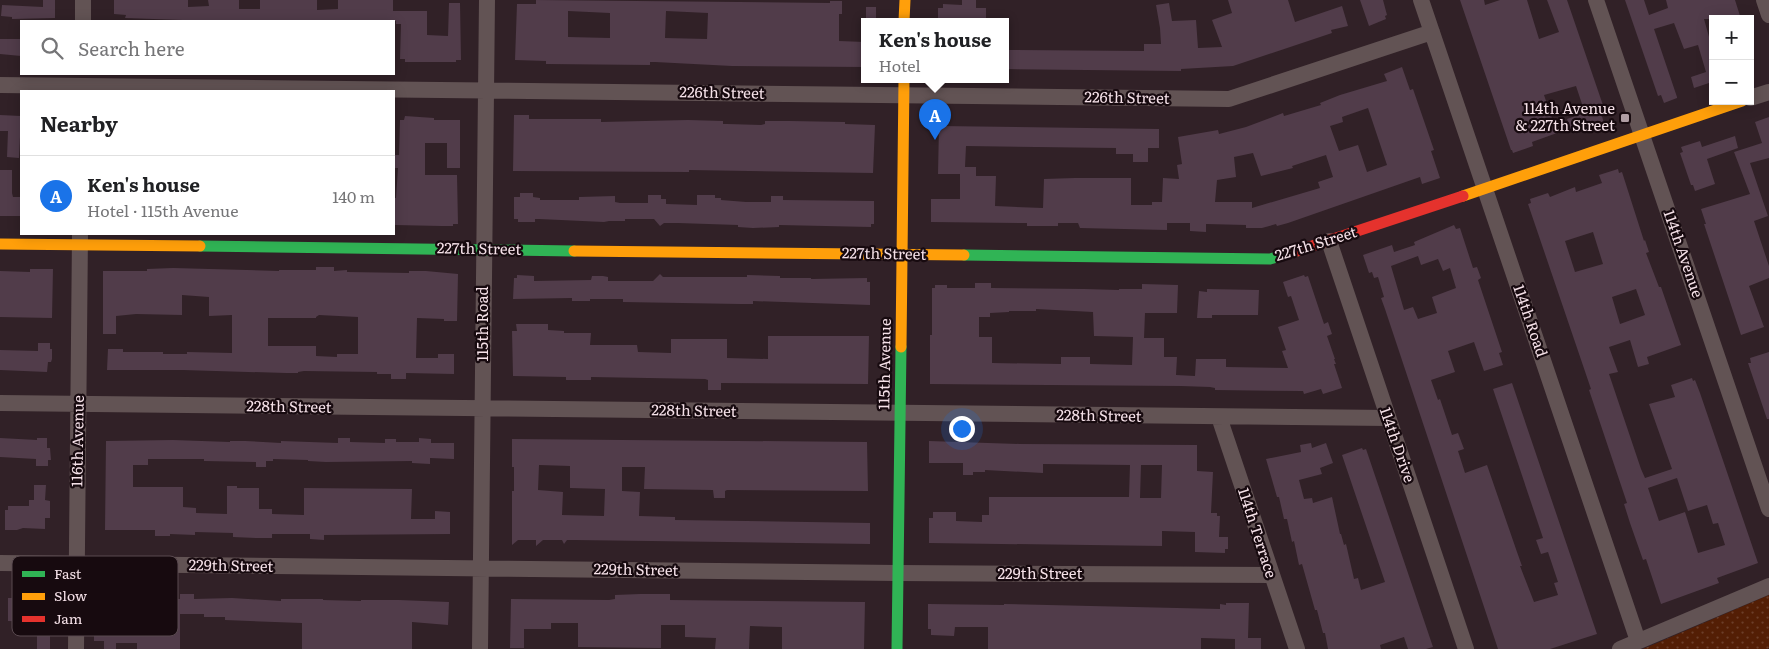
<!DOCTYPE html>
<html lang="en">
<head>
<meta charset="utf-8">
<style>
	:root { --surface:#fff; --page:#f6f6f6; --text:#202124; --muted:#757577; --line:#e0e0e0; --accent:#1a73e8 }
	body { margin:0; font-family:Literata,serif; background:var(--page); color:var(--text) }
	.controls { position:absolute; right:15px; top:15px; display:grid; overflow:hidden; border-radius:0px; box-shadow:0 2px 12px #0003 }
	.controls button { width:45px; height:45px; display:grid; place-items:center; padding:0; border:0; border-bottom:1px solid var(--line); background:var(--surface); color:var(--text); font:25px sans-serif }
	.you { position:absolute; left:961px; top:428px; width:18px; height:18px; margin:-12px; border:4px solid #fff; border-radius:50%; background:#1a73e8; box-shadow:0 0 0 8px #1a73e833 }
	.badge { display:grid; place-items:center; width:32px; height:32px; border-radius:50%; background:var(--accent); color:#fff; font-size:16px; font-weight:700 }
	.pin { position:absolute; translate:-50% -41px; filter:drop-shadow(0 1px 2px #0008) }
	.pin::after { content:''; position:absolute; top:26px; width:18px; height:15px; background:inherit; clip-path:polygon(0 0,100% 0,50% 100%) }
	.popup { position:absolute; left:861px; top:18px; width:148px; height:65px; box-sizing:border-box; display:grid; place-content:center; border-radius:0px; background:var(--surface); filter:drop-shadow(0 1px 4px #0005); font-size:16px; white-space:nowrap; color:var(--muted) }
	.popup b { font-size:19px; color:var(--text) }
	.popup::after { content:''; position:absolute; left:50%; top:100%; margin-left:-10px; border:10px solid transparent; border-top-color:var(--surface) }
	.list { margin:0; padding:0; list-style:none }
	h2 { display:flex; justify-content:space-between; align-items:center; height:65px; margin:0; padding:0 20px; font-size:21px }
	h2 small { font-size:16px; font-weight:400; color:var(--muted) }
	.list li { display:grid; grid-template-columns:32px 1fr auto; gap:15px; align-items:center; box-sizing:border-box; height:80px; padding:0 20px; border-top:1px solid var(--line) }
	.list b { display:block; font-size:19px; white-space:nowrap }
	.list p { margin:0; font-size:16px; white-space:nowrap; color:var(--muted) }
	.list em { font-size:16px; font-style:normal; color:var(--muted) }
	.icon { flex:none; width:28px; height:28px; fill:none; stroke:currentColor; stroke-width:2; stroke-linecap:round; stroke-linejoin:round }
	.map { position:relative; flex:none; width:1769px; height:649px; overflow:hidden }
	.search { position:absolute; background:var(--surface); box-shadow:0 2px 12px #0003; left:20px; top:20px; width:375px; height:55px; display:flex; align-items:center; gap:12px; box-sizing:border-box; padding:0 18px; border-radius:0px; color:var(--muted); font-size:19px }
	.panel { position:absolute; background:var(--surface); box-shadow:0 2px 12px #0003; left:20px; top:90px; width:375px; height:145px; border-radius:0px }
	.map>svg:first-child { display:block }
	.grass { fill:url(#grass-dots) }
	.building { fill:#513c4a; fill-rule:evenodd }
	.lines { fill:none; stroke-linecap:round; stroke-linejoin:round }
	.street { stroke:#625354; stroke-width:16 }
	.fast { stroke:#30b455; stroke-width:11 }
	.slow { stroke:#ff9f0a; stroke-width:11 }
	.jam { stroke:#e5322d; stroke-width:11 }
	.poi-dot { fill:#b09ea4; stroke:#170a0f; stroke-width:2 }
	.labels { text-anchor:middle; stroke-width:4.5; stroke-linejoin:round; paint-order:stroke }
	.street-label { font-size:15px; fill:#f5e1e8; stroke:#170a0f }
	.poi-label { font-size:15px; fill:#f5e1e8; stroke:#170a0f; text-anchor:end }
	.key { fill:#170a0f; stroke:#5a4a50; stroke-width:1 }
	.key-label { font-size:14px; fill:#f5e1e8 }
</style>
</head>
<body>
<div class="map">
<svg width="1769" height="649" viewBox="0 0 1769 649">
	<defs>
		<pattern id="grass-dots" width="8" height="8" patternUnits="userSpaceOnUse" patternTransform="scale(1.25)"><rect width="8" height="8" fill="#531e05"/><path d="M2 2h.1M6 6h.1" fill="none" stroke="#6c3e29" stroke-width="1.8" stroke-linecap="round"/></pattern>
	</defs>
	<rect width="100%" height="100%" fill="#312127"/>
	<path class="grass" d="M1769 595V648L1767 649H1643Z"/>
	<path class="building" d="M43 0H55V18L12 19V17L1 16 2 5 43 7Z
		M114 0H188V7L209 6 208 0H239V9H260V0H317V10L338 9V0H393V11H427V35L448 36 449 3H460L461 60H456V62H405V59H400L401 24H396V21H247V20H182L125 18 126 15 114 14Z
		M536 0 830 3V1H842V14H839V41L865 42V67L732 66 655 62H650V65L546 64V61L515 60 517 4H536ZM568 11 610 13V38L568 37ZM666 11 708 13 707 39 665 38Z
		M962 0H976V8H986V21H938V8H943V4L962 5Z
		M1228 0H1288L1295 22 1342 6 1348 26 1331 30 1332 33 1233 66 1181 69V71L1005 69V50L1144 51V44H1161L1160 28 1156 5 1169 3 1172 21 1196 20 1198 48 1222 47 1212 20 1232 13Z
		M1360 0H1383L1387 15 1385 16 1386 19 1369 26Z
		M1460 0H1484L1485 5 1500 0H1527L1539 39 1559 32 1547 0H1567L1606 114 1602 116 1604 124 1592 128 1591 126 1584 128 1583 126 1571 130 1567 119 1585 113 1576 86 1544 95 1557 133 1532 142 1533 146 1513 153 1512 150H1511Z
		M1625 0H1644L1649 15 1668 8 1666 0H1735L1741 19H1704L1713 51V86H1710L1709 83 1694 88 1691 77 1706 72 1698 45 1684 49 1674 23 1654 29 1677 97V98L1664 103 1661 95 1658 96Z
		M866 7H876V21H866Z
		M0 39H21V56L0 54Z
		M1402 67 1410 90 1413 89 1434 150 1431 151 1440 178 1422 184 1420 177 1288 223 1277 226 1276 224 1262 228H1246V225L1206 224V232L1190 231V223H1167V230L1080 228 1078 223H1058V226H1027V223H1021L931 222V199H960V174H938L939 126 1159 129V148H1148V162H1133V154H1116V148L966 146 965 167H976V176H996L995 206 1043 208 1044 179 1075 178H1131V205H1152V202H1162L1163 178 1179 179 1177 165 1182 164 1178 137 1218 130 1219 134 1246 127 1283 113 1284 116 1321 105 1320 103 1340 95 1387 81 1384 74ZM1368 108 1387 165 1367 172 1358 145 1339 151 1330 126 1343 122 1342 117ZM1253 153 1261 176 1293 168 1292 166 1326 155 1333 177 1318 182 1320 188 1252 208V202H1215L1217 180 1236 177 1234 157Z
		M0 115 21 116 19 158 7 157 8 131H0Z
		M514 115H529V119H601V122L688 120 723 121V124H727L761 125 765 124V121H790L845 122V124L875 125 873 173 689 170V172L513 171Z
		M405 116 434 118V120H460V168H447V143H425V175H457L458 224H453V226H441L395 225 394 198H396L398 168H394V155H399L400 120H404Z
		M1769 117V158L1750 163 1768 216 1754 221 1769 266V278L1749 286 1764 327 1741 335 1704 224H1706L1701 209 1750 194 1734 152 1762 143 1755 122Z
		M1735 136 1738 148 1707 159 1715 184 1695 191 1693 185H1691L1680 153 1683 152 1681 147 1700 141 1702 147Z
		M1618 169 1619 173 1622 172 1644 241 1645 240 1649 252 1646 253 1659 287H1661L1681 345 1647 357 1649 364 1638 367 1630 340 1609 347 1618 372 1609 374 1641 469 1645 478 1672 469 1649 404 1675 397 1671 385 1692 378 1693 381 1695 380 1700 393 1758 563 1717 578 1719 583 1661 604 1646 559 1643 560 1630 523 1624 504 1627 503 1589 390 1591 389 1528 204 1531 203 1530 199 1548 193 1550 197 1575 187 1576 192 1602 183 1599 175ZM1593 232 1603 264 1575 272 1565 241ZM1636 289 1645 315 1620 324 1612 297ZM1677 478 1688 511 1707 505 1713 524 1718 523 1725 545 1698 553 1685 512 1659 521 1648 488Z
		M0 170H12V193L13 197H21V216H0Z
		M520 193H533V197L540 198V200H579V197L615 196V202L620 203H648V195H661V199H666V204L697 205V195H715V198H721V200L746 202H771V196H783V200L874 201V224H871V227L779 225V227L753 228 738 227V225L678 223H664L660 226 654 219H625V221H609L604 222 539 219H535V222H518V219H514V197H520Z
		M1454 225 1456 229 1460 228 1473 268 1477 267 1481 278 1478 280 1502 352 1499 353 1503 365 1484 371 1474 342 1448 351 1455 372 1431 380 1438 400 1440 399 1452 435 1458 433 1464 449 1458 451 1465 473 1487 465 1517 552 1522 566H1520L1534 602 1558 595 1554 583 1558 582 1548 552 1541 554 1536 540 1543 538 1493 389 1512 383 1597 634 1550 649H1498L1385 309 1381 298 1384 297 1378 277 1374 278 1372 272 1369 273 1363 255 1392 245 1394 252 1415 245 1414 242ZM1418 256 1421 265 1438 259 1443 271 1450 268 1456 288 1432 297 1437 313 1418 319 1413 307 1404 310 1391 266Z
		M316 267H334V271L347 270V272L409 273V271H426L458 274 457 321H444V319L417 318 416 358H438V354H454V374L406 373V379H391V374H377V372L304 371 298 372V373H286L183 370H107L108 349H123V352H163V354H187V352L232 353V315L209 316V297L182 295V315L136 314 116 316V334H103V271H147V269L173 268 279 271V270H316ZM319 315 358 317V354H337V357L316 356V346H268V318H316V317Z
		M30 269H53L52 318 0 317V271L30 272Z
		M660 274 663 277H747V275L780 276V278H811V279L867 278V282H870V305L753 301V304H740L623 302V299H590V301H572V298L513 299 514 278H517V275L534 276V281L591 280 592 276H603L608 277V281H653Z
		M1304 275 1305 277 1308 276 1324 324 1328 322 1332 334 1327 336 1335 359H1334L1336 364H1334L1342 388 1323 394 1321 389 1304 394 1303 391 1215 390V388L1210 387 1181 386 930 384V335H932V288H935V285H947V288H975V283H991V288L1084 289 1119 290V289H1142V284L1178 285 1177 313H1145L1144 338H1164V357H1177L1176 375 1195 376 1196 359H1226V367L1288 368 1282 351 1286 350 1278 327 1299 320 1291 296 1288 297 1283 282ZM1036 309 1093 312 1094 336 1133 337 1132 365 1090 364V357H1061V364L992 363V337H979V317H990V313L1009 312V311H1036Z
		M1207 289 1259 290 1258 315H1212V318H1197L1199 291 1207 292Z
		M516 324H548V330L564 331V333H591L590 345H637L638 352 671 353V339H727V358L768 359V336H869L868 384 721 383V390H708V380L705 379 591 377V380H566V377L513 376 512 331H517Z
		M38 343H50V349H52V359L51 362H48L47 372 0 370V350L38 351Z
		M1769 352V419H1767L1748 363H1751L1750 358Z
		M0 438 37 440V438H47V448H50L51 460H48V466H36V459L0 457Z
		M338 438H350V442L385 443V439H396V442H419V438L431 439V443H454V459L430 458V464L412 463V461L326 462 308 461V460L273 459V461H266V467H256V462L204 461V459H148V465H133V487H183V507L196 508V513L227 514V486H237V488H259V509H272V514L304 515V488L412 489 411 519H435V511L450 512V534L324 535V540L310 539V534H272V538H257L233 537V533L195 532V535L170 534V536H155V530H105L106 441 173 440 230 442V441H245L281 443V441L338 443Z
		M512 439 867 442 868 491 727 490 725 491V498H714L713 490 644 489 645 467H622V491L640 492 639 516 675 517V520L870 523V544L574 540H567L564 544 562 540H543L536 546V540H518L512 545V491H514V467H512ZM539 465 570 466V488L605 489 604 516 562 515 563 492 538 490Z
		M929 441 1020 444 1197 445V471L1213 472 1211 513H1217V516H1220L1219 537H1228V549H1225V553L1195 552V532L1162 531V546L929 543V518H933V512H956V521L982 522V515H989V497H1129L1130 465 1043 464V473L985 470V472H973V475H963V463H929ZM1141 465H1162L1161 498H1140Z
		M1311 443 1312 448 1326 443 1333 463 1320 468 1322 474 1299 480 1304 499 1312 498 1313 503 1332 497 1340 534H1341L1344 545 1346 544 1354 579 1358 578 1361 590 1385 582 1342 455 1362 448 1363 450 1366 449 1433 647 1426 649H1408L1404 637 1380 645 1381 649H1328L1325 633H1323L1317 610H1315L1302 564 1299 565 1294 541 1292 542 1287 519H1284L1279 497H1277L1266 459 1301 452 1300 445Z
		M34 485H46L45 500 50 501V518H45V529L23 528 17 530H5V510H8V506H29V500H34Z
		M107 593H121L122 599H180V594H194V599L232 598 281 601V599H323V600L361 601V600H399L449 602 448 625 412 622V649H302V623L225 620V617H204V614H180V649H137V643H116V649H104V641H94V630H106Z
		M640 594H670V600L865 602 864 649H782V627L750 626 749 649H715L716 638 685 637V625H661V648L578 647V623H551V629H524V648H510L511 599 609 600 615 599V595Z
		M18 596H52V610L46 609V622L8 621V598H18Z
		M1226 603H1249L1248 638H1261V649H1235V639L1201 638V649H988V627H955L954 636 931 635V629H928V604L1004 605V604L1220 609V604L1226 605Z
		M37 634H50V649H37Z"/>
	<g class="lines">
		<path class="street" d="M1421 0 1638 641
			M1596 0 1769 509
			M1764 0 1769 15
			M83 21V0
			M0 85 1229 99 1432 32
			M1750 98 1769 92
			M1329 241 1466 649
			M0 403 1388 418
			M1219 417 1297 649
			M0 563 897 573 1271 575
			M76 649 80 234
			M480 649 487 0
			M1620 649 1769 586"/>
		<path class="fast" d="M200 246 574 251
			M964 255 1270 259 1297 251
			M897 649 901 347"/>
		<path class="slow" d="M904 21 905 0
			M1463 196 1742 101
			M0 244 200 246
			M574 251 964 255
			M901 347 904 79"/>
		<path class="jam" d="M1297 251 1463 196"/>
	</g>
	<rect class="poi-dot" x="1620" y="113" width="10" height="10" rx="2.5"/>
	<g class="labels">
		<g class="street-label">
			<text transform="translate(722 93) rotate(1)" y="5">226th Street</text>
			<text transform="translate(1127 98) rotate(1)" y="5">226th Street</text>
			<text transform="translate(1316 244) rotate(-17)" y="5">227th Street</text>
			<text transform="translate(479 249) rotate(1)" y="5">227th Street</text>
			<text transform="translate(884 254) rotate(1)" y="5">227th Street</text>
			<text transform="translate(1683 254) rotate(71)" y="5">114th Avenue</text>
			<text transform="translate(1530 321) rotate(71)" y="5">114th Road</text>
			<text transform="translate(483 324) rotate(-90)" y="5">115th Road</text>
			<text transform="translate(885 364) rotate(-89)" y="5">115th Avenue</text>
			<text transform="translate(289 407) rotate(1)" y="5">228th Street</text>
			<text transform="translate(694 411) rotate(1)" y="5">228th Street</text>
			<text transform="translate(1099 416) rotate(1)" y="5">228th Street</text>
			<text transform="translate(78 441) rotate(-89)" y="5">116th Avenue</text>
			<text transform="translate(1397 445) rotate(71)" y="5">114th Drive</text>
			<text transform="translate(1257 533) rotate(72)" y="5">114th Terrace</text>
			<text transform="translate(231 566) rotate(1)" y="5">229th Street</text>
			<text transform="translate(636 570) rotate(1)" y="5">229th Street</text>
			<text x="1040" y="579">229th Street</text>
		</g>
		<g class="poi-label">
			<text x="1615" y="114">114th Avenue<tspan x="1615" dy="17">&amp; 227th Street</tspan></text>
		</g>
	</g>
	<rect x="12" y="556" width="166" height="80" rx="8" class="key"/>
	<rect x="22" y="571" width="23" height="6" fill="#30b455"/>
	<rect x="22" y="593" width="23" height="7" fill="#ff9f0a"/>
	<rect x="22" y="616" width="23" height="6" fill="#e5322d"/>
	<g class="key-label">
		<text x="54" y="579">Fast</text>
		<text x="54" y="601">Slow</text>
		<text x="54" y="624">Jam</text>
	</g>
</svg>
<div class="controls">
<button>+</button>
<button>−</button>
</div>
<div class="you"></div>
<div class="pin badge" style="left:935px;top:140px">A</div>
<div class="popup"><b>Ken's house</b>Hotel</div>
<div class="search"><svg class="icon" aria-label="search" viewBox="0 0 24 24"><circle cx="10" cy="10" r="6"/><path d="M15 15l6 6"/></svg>Search here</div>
<section class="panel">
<h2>Nearby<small></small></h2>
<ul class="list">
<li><span class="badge">A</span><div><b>Ken's house</b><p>Hotel · 115th Avenue</p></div><em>140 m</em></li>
</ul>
</section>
</div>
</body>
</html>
